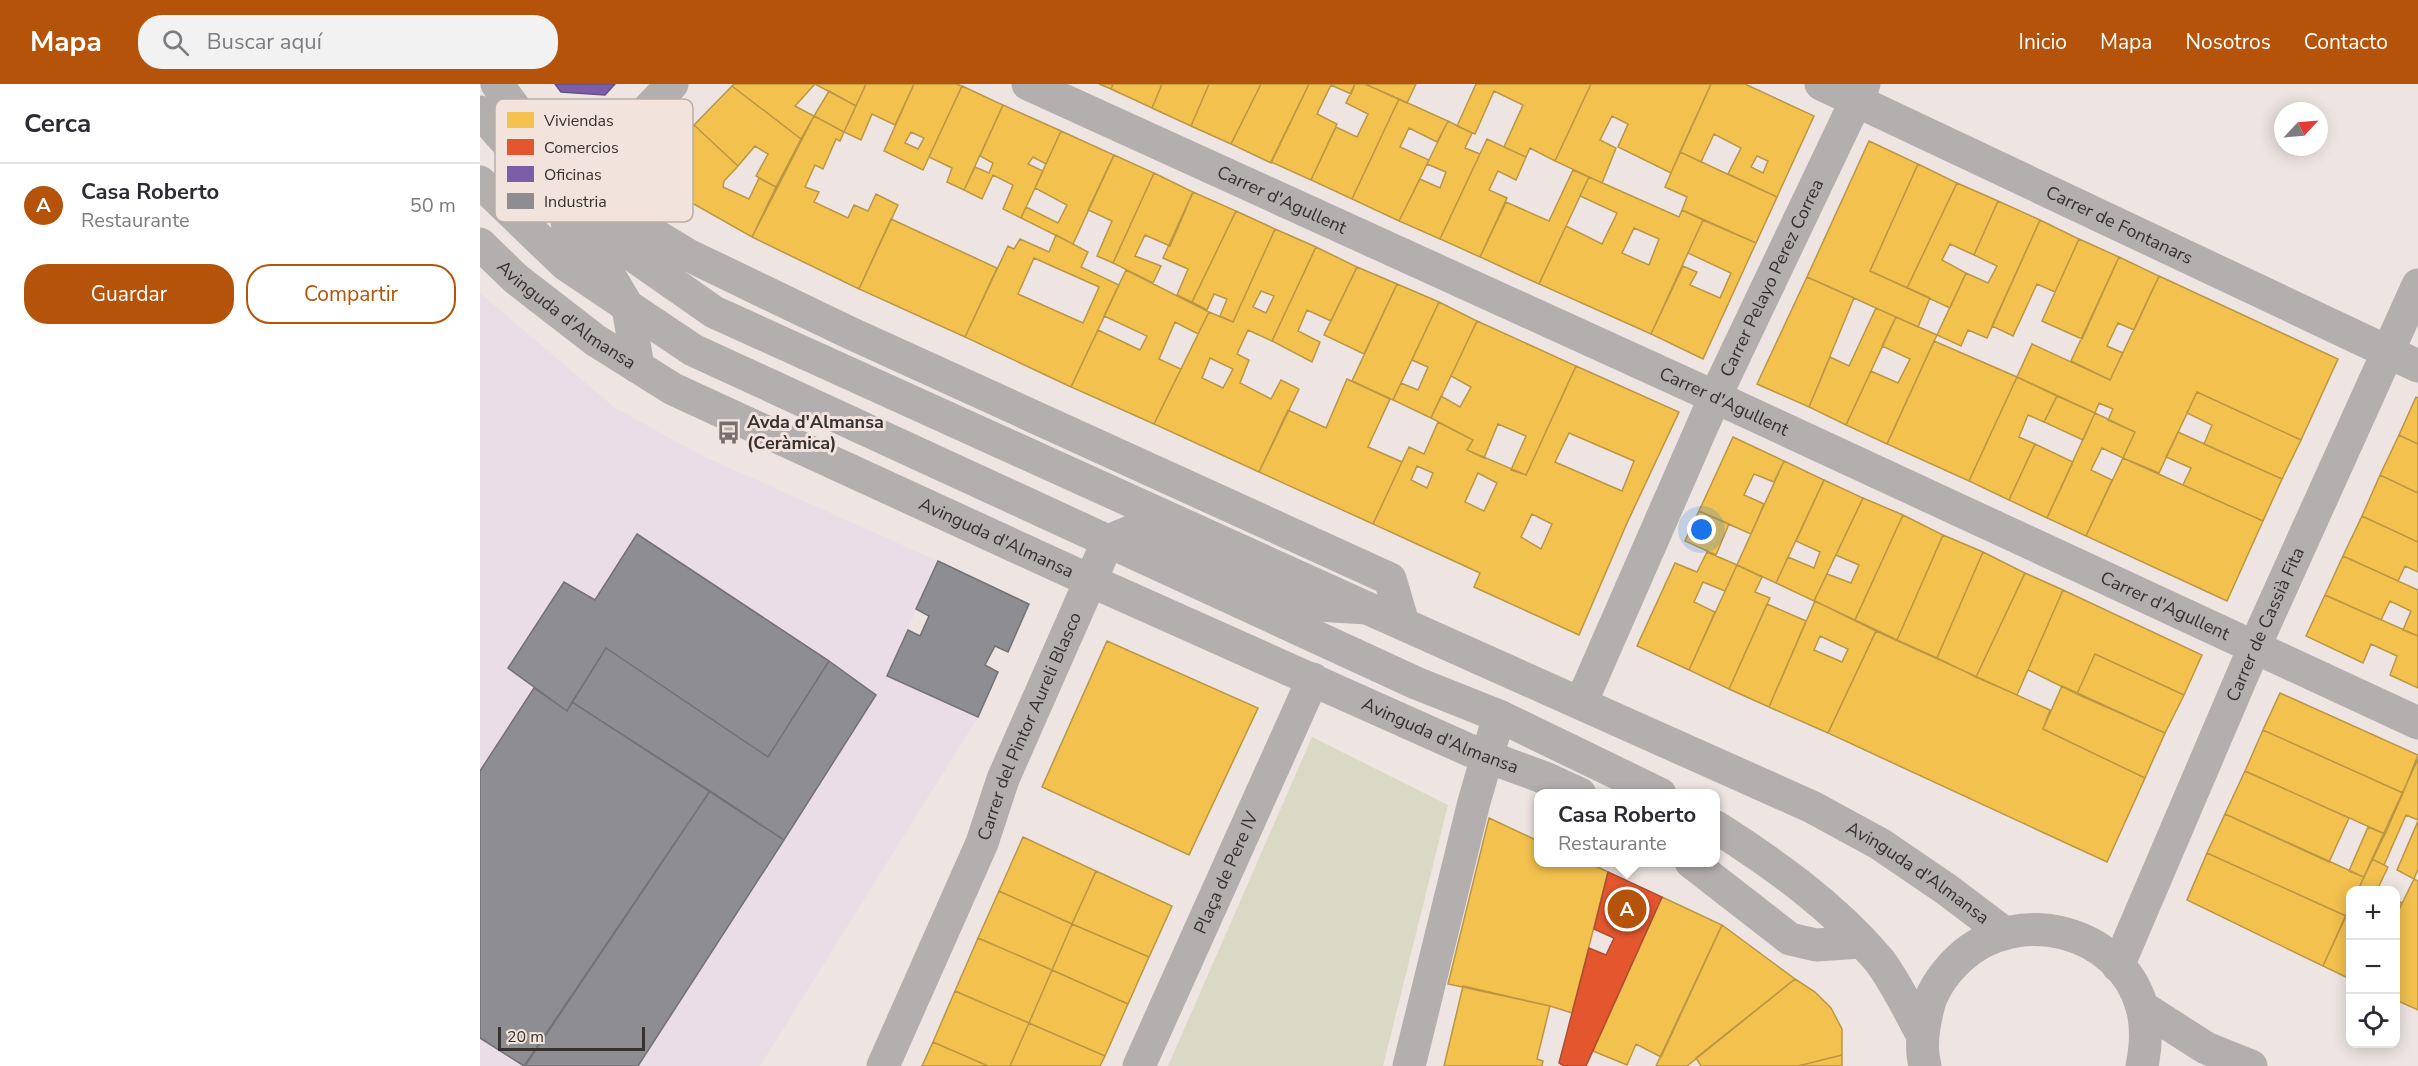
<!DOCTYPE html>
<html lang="es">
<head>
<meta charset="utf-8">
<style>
	:root { --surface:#fff; --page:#f2f2f3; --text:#2b2b33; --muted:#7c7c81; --line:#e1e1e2; --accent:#b45309 }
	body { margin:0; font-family:"Nunito Sans",sans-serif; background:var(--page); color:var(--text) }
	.controls { position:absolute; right:18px; bottom:18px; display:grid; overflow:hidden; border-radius:12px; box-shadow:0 3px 15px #0003 }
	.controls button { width:54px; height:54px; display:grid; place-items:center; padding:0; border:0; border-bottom:2px solid var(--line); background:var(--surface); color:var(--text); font:30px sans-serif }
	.compass { position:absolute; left:1794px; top:18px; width:54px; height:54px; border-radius:50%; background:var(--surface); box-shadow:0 3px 15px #0003; rotate:64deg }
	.scale { position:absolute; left:18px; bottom:15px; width:147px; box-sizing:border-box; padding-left:6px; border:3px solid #37312f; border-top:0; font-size:16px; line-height:21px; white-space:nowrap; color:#37312f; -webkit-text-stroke:4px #f3e3dd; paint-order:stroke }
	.you { position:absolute; left:1222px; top:446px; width:21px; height:21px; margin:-15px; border:4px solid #fff; border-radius:50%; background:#1a73e8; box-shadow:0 0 0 9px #1a73e833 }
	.badge { display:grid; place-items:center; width:39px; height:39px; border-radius:50%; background:var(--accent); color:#fff; font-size:20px; font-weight:700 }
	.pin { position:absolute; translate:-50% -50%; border:3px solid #fff; box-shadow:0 2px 6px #0006 }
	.popup { position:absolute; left:1054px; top:705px; width:186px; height:78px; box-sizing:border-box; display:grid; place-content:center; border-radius:12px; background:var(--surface); filter:drop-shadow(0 2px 4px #0005); font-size:20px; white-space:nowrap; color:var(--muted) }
	.popup b { font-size:22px; color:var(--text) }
	.popup::after { content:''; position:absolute; left:50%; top:100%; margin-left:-12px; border:12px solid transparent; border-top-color:var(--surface) }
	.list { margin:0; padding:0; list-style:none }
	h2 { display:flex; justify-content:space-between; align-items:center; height:78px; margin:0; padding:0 24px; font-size:26px }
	h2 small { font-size:20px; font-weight:400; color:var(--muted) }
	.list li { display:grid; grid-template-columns:39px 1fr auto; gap:18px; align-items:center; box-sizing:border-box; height:84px; padding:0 24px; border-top:2px solid var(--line) }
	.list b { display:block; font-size:22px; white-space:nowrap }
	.list p { margin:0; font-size:20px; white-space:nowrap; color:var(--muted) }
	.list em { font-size:20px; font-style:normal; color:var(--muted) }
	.actions { display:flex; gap:12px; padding:18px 24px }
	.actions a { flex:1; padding:14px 0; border:2px solid var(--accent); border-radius:24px; text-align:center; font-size:21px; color:var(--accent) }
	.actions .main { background:var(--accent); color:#fff }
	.icon { flex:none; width:33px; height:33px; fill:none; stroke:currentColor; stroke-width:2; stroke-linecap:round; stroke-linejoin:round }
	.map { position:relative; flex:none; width:1938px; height:982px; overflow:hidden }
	header { display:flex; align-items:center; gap:36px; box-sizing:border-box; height:84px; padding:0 30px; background:var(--accent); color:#fff }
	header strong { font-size:28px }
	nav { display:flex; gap:33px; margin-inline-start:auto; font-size:21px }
	.search { width:420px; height:54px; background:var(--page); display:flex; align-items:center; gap:15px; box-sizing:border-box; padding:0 21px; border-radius:24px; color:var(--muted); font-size:22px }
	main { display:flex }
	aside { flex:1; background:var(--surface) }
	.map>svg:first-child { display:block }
	.industrial { fill:#ebdde6 }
	.green { fill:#dad9c6 }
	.homes { fill:#f2c14e; stroke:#ba9645; stroke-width:1.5; fill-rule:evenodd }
	.shops { fill:#e4572e; stroke:#b04c2e; stroke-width:1.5 }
	.offices { fill:#7b5ea7; stroke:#675083; stroke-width:1.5 }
	.industry { fill:#8d8d92; stroke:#737174; stroke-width:1.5 }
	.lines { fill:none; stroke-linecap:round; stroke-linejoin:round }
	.minor { stroke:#b3afaf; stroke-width:33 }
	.tertiary { stroke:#b3afaf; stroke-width:33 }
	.labels { text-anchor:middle; stroke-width:6; stroke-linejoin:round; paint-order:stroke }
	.street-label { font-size:18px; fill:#37312f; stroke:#f3e3dd }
	.poi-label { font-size:18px; font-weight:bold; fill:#37312f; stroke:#f3e3dd; text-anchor:start }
	.key { fill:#f3e3dd; stroke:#bbaea9; stroke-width:1.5 }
	.key-label { font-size:16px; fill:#37312f }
</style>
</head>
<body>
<header>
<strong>Mapa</strong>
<div class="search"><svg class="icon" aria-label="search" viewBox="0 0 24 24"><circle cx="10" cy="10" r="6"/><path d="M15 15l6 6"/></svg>Buscar aquí</div>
<nav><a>Inicio</a><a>Mapa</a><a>Nosotros</a><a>Contacto</a></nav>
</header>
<main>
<aside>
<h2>Cerca<small></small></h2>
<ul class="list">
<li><span class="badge">A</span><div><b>Casa Roberto</b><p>Restaurante</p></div><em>50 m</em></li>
</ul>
<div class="actions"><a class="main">Guardar</a><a>Compartir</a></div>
</aside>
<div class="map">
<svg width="1938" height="982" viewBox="0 0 1938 982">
	<rect width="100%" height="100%" fill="#eee5e2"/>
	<path class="industrial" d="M0 209 134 323 221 371 458 477 407 592 498 633 280 982H0Z"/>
	<path class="green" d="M832 653 968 721 903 982H688Z"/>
	<path class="homes" d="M254 0H335L315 22 334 32 321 55 252 2Z
		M335 0H386L376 22Z
		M386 0H434L415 41 392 30 381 56 364 48Z
		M434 0H476L482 2 443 86 404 67ZM431 48 444 54 438 65 425 59Z
		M619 0H633L631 5Z
		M633 0H682L672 24 631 5Z
		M682 0H729L711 42 672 24Z
		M729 0H781L751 60 711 42Z
		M781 0H829L791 79 751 60Z
		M829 0H875L871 10 851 1 837 30 857 40 831 96 791 78Z
		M875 0H885L919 15 872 115 831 96 856 43 877 53 888 30 866 19Z
		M885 0H936L927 19Z
		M996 0H1111L1075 77 1050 64 1046 73 1024 63 1043 21 1014 7 995 50 977 42Z
		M1111 0H1231L1191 89 1138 63 1148 40 1132 32 1120 56 1136 64 1122 99 1075 77Z
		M1231 0H1265L1334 32 1297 113 1248 90 1261 64 1234 50 1221 78 1200 68ZM1277 72 1288 77 1283 89 1271 83Z
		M252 2 321 55 296 103 276 92 288 70 275 62 258 82 214 41Z
		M482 2 523 21 484 106 467 98 472 84 449 73Z
		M349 7 376 22 364 48 334 32Z
		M919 15 968 37 957 58 929 44 920 63 949 76 919 137 872 115Z
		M523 21 581 47 566 80 553 73 548 80 563 87 541 134 523 125 533 101 513 91 502 115 484 106 495 83 509 89 513 79 500 72Z
		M334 32 364 48 360 57 356 55 343 85 335 81 325 103 339 108 334 118 368 134 374 121 388 127 396 110 418 121 379 205 272 153Z
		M968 37 992 49 985 64 1000 70 960 155 919 137 940 95 960 104 966 88 947 80Z
		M214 41 258 82 244 97 243 103 269 115 279 94 296 103 272 153 189 106 181 78Z
		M581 47 634 71 593 160 541 134 546 123 578 139 587 121 555 104Z
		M1007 55 1046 73 1036 96 1018 87 1009 106 1027 114 1000 173 960 155Z
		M1389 57 1438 80 1390 187 1450 214 1438 243 1327 193Z
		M1200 68 1297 113 1276 159 1202 126 1207 113 1185 103Z
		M634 71 674 89 633 179 617 172 632 137 608 126Z
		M1438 80 1477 99 1427 204 1390 187Z
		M1093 86 1109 93 1059 200 1000 173 1026 118 1069 137Z
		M674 89 713 108 690 162 665 151 655 172 681 182 673 199 633 179Z
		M1109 93 1199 133 1202 126 1223 136 1171 250 1059 200 1086 142 1122 160 1137 129 1100 112ZM1154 144 1179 155 1169 181 1142 169Z
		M1477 99 1518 117 1494 171 1470 160 1462 176 1486 189 1470 224 1427 204Z
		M713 108 756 127 712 218 697 211 708 185 683 174Z
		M1518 117 1560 136 1507 254 1488 246 1481 262 1457 251 1486 189 1508 199 1517 182 1494 171Z
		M756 127 795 145 753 238 740 232 747 215 734 210 727 226 712 218Z
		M411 135 517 184 485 253 379 205Z
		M1223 136 1276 159 1223 275 1171 250 1203 182 1217 188 1210 201 1240 214 1251 189 1208 169Z
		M1560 136 1599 155 1575 208 1557 200 1533 252 1512 242Z
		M795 145 836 163 792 257 768 246 757 270 769 276 760 299 791 315 801 296 819 305 779 388 674 340 729 228 753 238ZM781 207 794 212 786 229 773 223ZM730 274 753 285 743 304 722 294Z
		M576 151 608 168 601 183 639 201 591 303 485 253 528 162 534 165 540 155 569 168ZM554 174 619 203 603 239 538 210Z
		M1599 155 1639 173 1602 255 1562 237Z
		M836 163 877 183 851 237 827 226 818 247 840 258 832 278 792 257Z
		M1639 173 1679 192 1654 246 1638 239 1627 262 1643 269 1630 296 1591 277Z
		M877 183 917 200 884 270 844 251Z
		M646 186 729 228 718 250 695 238 679 275 701 285 674 340 591 303 618 246 660 266 667 252 624 232Z
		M1679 192 1858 275 1821 356 1717 308 1679 389 1643 374 1655 348 1628 336 1633 325 1619 319 1615 329 1537 293 1552 260 1630 296Z
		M1327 193 1374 214 1329 323 1277 300Z
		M917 200 959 218 913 316 872 297Z
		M959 218 997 237 951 334 913 316 921 299 938 306 948 283 932 276Z
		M1396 224 1416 233 1366 341 1329 323 1350 273 1369 282Z
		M1416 233 1457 251 1407 360 1366 341 1391 287 1418 299 1430 275 1402 262Z
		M997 237 1096 282 1046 391 1031 386 1046 352 1018 340 1004 374 987 366 993 356 951 334 961 312 980 323 991 303 971 292Z
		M1454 257 1537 293 1489 397 1407 360Z
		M1096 282 1199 328 1147 439 1099 551 994 503 1000 489 893 440 929 363 944 370 958 338 993 356 987 366 1046 391ZM1089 349 1154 377 1142 407 1075 378ZM937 382 953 389 947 404 931 396ZM998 389 1017 399 1004 427 985 418ZM1052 430 1072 440 1061 465 1041 453Z
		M1537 293 1577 312 1564 338 1548 331 1539 353 1555 360 1529 416 1489 397Z
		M867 295 910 315 888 363 922 378 893 440 779 388 808 326 846 344Z
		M1717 308 1821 356 1802 395 1724 360 1732 341 1707 329Z
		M1577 312 1615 329 1603 356 1564 338Z
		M1936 313 1938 314V360L1919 351Z
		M1615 329 1655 348 1643 374 1622 364 1611 386 1632 396 1606 452 1567 434Z
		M1698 348 1802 395 1783 437 1703 401 1711 384 1686 373Z
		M1919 351 1938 360V409L1900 391Z
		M1253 353 1304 377 1294 398 1274 390 1264 411 1284 420 1271 450 1219 427Z
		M1555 360 1593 378 1567 434 1529 416Z
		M1643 374 1783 437 1747 517 1606 452Z
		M1304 377 1344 396 1296 499 1257 481Z
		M1900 391 1938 409V458L1882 432Z
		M1344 396 1383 414 1334 517 1296 499 1308 473 1334 484 1340 468 1316 457Z
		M1383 414 1423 431 1375 536 1334 517 1347 490 1371 499 1379 481 1356 471Z
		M1219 427 1249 440 1236 471 1205 457Z
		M1423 431 1463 451 1417 556 1375 536Z
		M1882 432 1938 458V488L1925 482 1918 497 1863 472Z
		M1463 451 1503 468 1457 574 1417 556Z
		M1227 468 1257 481 1245 507 1223 498 1214 518 1235 528 1209 586 1157 562 1195 479 1217 488Z
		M1503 468 1545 489 1496 593 1457 574Z
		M1863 472 1938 506V552L1923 546 1931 527 1910 517 1901 536 1845 511Z
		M1257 481 1282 493 1275 508 1290 514 1249 605 1209 586Z
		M1545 489 1583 506 1537 611 1496 593Z
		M1583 506 1722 571 1704 611 1615 570 1597 610 1548 586Z
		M1845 511 1938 552V604L1910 591 1917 572 1891 560 1883 579 1826 552Z
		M1335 517 1396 547 1348 649 1289 623ZM1340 552 1368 565 1362 578 1334 566Z
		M1287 520 1326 537 1289 623 1249 605Z
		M1396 547 1570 626 1563 645 1665 694 1627 778 1348 649Z
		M627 557 778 624 709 771 562 703Z
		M1615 570 1704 611 1685 649 1597 610Z
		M1582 602 1685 649 1665 694 1563 645Z
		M1800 609 1938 671 1923 709 1783 646Z
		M1783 646 1923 709 1905 750 1765 687Z
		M1938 675V736L1926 731 1904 781 1892 775Z
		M1765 687 1869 734 1849 778 1745 730Z
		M1745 730 1884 793 1878 806H1870V822L1866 832 1727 769Z
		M1009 734 1058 757V778H1107L1128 788 1092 929 1070 922 968 900Z
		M1938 737V785L1934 795 1917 786Z
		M1888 743 1905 750 1884 793 1869 787Z
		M543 753 616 787 592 840 519 807Z
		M1727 769 1866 832 1843 882 1707 816Z
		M1892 775 1908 783 1897 806H1878Z
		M616 787 692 822 669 873 592 840Z
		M1934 795 1938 797V926L1916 916V832Z
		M519 807 592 840 572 886 498 854Z
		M1182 813 1242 841 1181 973 1156 960 1147 981 1113 967Z
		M1916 816 1922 819 1916 832Z
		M1870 822V895L1843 882Z
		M592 840 669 873 648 920 572 886Z
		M1242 841 1315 895 1207 982H1176Z
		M498 854 572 886 549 939 475 907Z
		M572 886 648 920 625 972 549 939Z
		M1315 895 1335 908 1351 924 1362 945V971L1318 982H1221L1216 974Z
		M983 902 1070 922 1057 975 1063 977 1062 982H964Z
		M475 907 549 939 530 982H508L453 958Z
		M549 939 625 972 620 982H530Z
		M453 958 508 982H442Z
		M1362 971V982H1318Z"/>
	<path class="shops" d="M1128 788 1182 813 1106 982H1084L1079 979 1109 864 1126 871 1134 854 1114 845Z"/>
	<path class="offices" d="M75 0H135L125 11 81 8Z"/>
	<path class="industry" d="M157 450 349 577 288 673 126 564 87 627 28 584 84 498 115 516Z
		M458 477 549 520 528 568 515 562 505 581 518 588 498 633 407 592 428 546 440 552 449 532 436 525Z
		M126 564 288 673 349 577 396 611 304 756 92 618Z
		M54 604 87 627 92 618 230 707 44 982 0 954V687Z
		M230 707 304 756 158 982H45Z"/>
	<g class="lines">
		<g class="minor">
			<path d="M17 0 45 38 103 94 162 143 208 171 368 248 910 495 923 539"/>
			<path id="s1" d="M548 0 1235 313 1938 639"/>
			<path id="s2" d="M1341 0 1938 282"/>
			<path id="s3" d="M0 160 35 194 115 256 193 305 611 497 989 666 1065 694 1100 710"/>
			<path d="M158 283 148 223 128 189 90 159 84 115 192 0"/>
			<path id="s4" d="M1101 619 1235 313 1384 0"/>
			<path d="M1211 778 1310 855 1336 861 1381 858"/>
			<path id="s5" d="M1638 882 1774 564 1938 201"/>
			<path id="s6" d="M403 982 502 759 523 695 628 457 662 443 837 521 887 524"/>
			<path id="s7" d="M659 982 833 595"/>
			<path d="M929 982 994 718 1019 632"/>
		</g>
		<g class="tertiary">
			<path id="s8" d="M0 28 41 74 128 154 234 228 887 524 1332 723 1400 760 1466 805 1523 848"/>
			<path d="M0 98 85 180 213 266 936 599 1019 632 1180 710"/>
			<path d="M1236 743C1294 780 1353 822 1398 875 1415 896 1429 927 1442 950"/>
			<path d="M1662 923 1726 964 1771 982"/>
			<path d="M1445 982C1440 964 1443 945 1447 928 1451 906 1464 889 1480 874 1537 821 1640 845 1662 923 1667 942 1666 963 1662 982"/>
		</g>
	</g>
	<defs>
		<symbol id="bus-bare" viewBox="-9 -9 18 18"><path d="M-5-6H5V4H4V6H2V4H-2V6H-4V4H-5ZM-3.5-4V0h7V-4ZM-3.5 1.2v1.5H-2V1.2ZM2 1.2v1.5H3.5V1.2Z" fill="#77706e" stroke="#f3e3dd" stroke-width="2.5" paint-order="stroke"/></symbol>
	</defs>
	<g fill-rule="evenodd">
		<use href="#bus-bare" x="232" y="332" width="33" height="33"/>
	</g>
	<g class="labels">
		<g class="street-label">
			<text dy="6" stroke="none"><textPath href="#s1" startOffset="279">Carrer d'Agullent</textPath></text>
			<text dy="6" stroke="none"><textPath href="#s2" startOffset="330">Carrer de Fontanars</textPath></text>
			<text dy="6" stroke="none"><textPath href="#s4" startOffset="466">Carrer Pelayo Perez Correa</textPath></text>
			<text dy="6" stroke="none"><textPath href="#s3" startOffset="112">Avinguda d'Almansa</textPath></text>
			<text dy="6" stroke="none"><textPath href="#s1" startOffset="765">Carrer d'Agullent</textPath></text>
			<text dy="6" stroke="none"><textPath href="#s3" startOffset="598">Avinguda d'Almansa</textPath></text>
			<text dy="6" stroke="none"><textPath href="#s1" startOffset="1251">Carrer d'Agullent</textPath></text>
			<text dy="6" stroke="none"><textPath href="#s5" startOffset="372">Carrer de Cassià Fita</textPath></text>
			<text dy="6" stroke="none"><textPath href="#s6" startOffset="370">Carrer del Pintor Aureli Blasco</textPath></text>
			<text dy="6" stroke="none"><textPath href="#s3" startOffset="1084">Avinguda d'Almansa</textPath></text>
			<text dy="6" stroke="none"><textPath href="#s7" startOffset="212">Plaça de Pere IV</textPath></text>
			<text dy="6" stroke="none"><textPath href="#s8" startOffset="1638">Avinguda d'Almansa</textPath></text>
		</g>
		<g class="poi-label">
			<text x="267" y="344">Avda d'Almansa<tspan x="267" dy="21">(Ceràmica)</tspan></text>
		</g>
	</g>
	<rect x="15" y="15" width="198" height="123" rx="9" class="key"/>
	<rect x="27" y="28" width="27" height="16" fill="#f2c14e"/>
	<rect x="27" y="55" width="27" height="16" fill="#e4572e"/>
	<rect x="27" y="82" width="27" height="16" fill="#7b5ea7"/>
	<rect x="27" y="109" width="27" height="16" fill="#8d8d92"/>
	<g class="key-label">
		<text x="64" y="42">Viviendas</text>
		<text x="64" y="69">Comercios</text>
		<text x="64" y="96">Oficinas</text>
		<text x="64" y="123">Industria</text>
	</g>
</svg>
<div class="controls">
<button>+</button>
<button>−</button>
<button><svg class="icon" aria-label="locate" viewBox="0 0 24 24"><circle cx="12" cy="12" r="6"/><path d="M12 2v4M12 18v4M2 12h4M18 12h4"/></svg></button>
</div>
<svg class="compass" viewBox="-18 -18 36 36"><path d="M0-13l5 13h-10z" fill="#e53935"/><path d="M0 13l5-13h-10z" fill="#7c7c81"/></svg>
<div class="scale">20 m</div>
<div class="you"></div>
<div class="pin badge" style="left:1147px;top:825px">A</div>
<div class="popup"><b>Casa Roberto</b>Restaurante</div>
</div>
</main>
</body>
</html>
